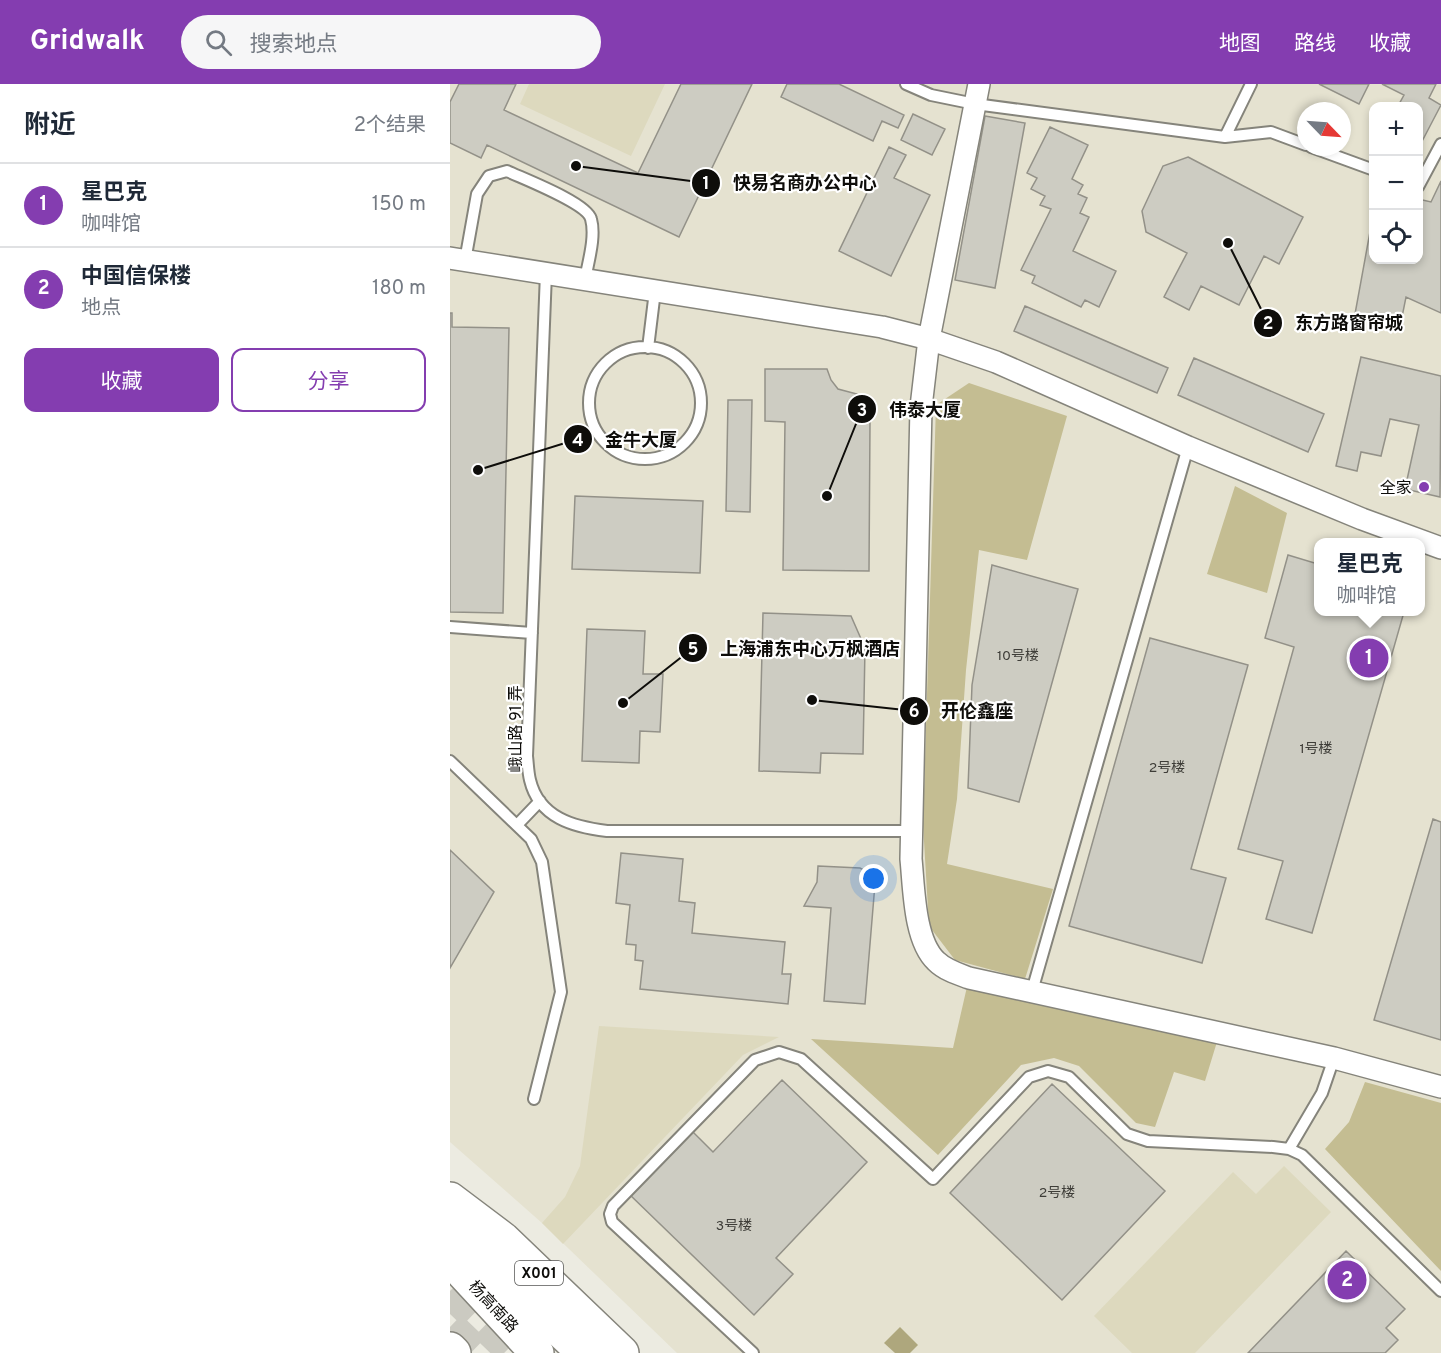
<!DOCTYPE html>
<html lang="zh">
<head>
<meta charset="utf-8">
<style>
	:root { --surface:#fff; --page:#f6f6f7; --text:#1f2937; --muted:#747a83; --line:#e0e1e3; --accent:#843db0 }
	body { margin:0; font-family:Overpass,"Noto Sans SC",sans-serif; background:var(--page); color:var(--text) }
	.controls { position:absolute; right:18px; top:18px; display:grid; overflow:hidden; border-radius:12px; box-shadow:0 3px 9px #0003 }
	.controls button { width:54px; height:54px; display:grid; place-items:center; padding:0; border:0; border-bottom:2px solid var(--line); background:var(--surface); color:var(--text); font:30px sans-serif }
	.compass { position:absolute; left:847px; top:18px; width:54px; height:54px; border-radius:50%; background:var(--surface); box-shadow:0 3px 9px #0003; rotate:115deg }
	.you { position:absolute; left:424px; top:795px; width:21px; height:21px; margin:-15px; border:4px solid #fff; border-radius:50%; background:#1a73e8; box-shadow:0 0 0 9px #1a73e833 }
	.badge { display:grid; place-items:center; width:39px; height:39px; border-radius:50%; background:var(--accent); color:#fff; font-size:20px; font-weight:700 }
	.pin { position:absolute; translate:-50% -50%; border:3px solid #fff; box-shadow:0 2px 6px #0006 }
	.popup { position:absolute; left:864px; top:454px; width:111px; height:78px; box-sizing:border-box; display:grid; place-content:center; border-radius:12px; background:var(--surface); filter:drop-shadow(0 2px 4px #0005); font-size:20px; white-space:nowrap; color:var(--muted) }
	.popup b { font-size:22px; color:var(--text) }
	.popup::after { content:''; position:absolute; left:50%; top:100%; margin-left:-12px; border:12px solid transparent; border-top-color:var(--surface) }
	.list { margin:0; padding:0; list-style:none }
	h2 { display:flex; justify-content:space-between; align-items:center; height:78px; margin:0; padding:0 24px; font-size:26px }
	h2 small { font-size:20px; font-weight:400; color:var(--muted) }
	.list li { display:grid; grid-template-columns:39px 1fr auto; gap:18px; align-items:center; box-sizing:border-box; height:84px; padding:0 24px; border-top:2px solid var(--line) }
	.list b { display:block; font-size:22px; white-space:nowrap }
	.list p { margin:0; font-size:20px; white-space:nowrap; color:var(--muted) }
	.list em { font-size:20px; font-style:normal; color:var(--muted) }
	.actions { display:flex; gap:12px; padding:18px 24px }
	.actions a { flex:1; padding:14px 0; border:2px solid var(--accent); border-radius:12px; text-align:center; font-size:21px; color:var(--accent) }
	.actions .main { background:var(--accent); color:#fff }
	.icon { flex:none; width:33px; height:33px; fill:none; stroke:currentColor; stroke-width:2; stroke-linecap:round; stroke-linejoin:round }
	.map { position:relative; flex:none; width:991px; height:1269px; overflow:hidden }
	header { display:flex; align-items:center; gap:36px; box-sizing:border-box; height:84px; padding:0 30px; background:var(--accent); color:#fff }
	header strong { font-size:28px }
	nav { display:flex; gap:33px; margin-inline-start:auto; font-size:21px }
	.search { width:420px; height:54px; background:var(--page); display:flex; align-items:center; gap:15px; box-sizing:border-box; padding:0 21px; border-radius:33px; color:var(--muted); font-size:22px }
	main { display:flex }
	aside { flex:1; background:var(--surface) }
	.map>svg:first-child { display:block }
	.built { fill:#e5e2d0; fill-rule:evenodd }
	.green { fill:#ddd9be }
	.forest { fill:#c4bd92 }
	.water { fill:#aea77d }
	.building { fill:#cdccc2; stroke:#939188; stroke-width:1.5 }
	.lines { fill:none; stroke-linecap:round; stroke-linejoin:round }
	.highway-tunnel { stroke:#cbcac1; stroke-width:33; stroke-dasharray:33 16; stroke-linecap:butt }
	.lane-casing { stroke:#85847b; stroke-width:14 }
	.street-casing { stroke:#85847b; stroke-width:24 }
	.primary-casing { stroke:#85847b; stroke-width:36 }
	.highway-casing { stroke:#85847b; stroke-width:36 }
	.lane { stroke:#fff; stroke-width:10 }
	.street { stroke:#fff; stroke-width:21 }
	.primary { stroke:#fff; stroke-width:33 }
	.highway { stroke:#fff; stroke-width:33 }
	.poi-dot { fill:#843db0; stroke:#fff; stroke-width:2 }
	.labels { text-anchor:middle; stroke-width:4.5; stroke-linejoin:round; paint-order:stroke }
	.number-label { font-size:14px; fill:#3e3d38 }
	.shield { fill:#fff; stroke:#565654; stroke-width:1.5 }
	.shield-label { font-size:15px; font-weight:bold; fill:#0e0d0a }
	.poi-label { font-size:16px; fill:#0e0d0a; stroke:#fff; text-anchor:end }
	.street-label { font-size:16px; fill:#0e0d0a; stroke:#fff }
	.leader { fill:none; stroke:#0e0d0a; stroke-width:2 }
	.callout-dot { fill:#0e0d0a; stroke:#fff; stroke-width:2 }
	.mark-label { font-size:18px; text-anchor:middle; font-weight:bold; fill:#fff }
	.callout-label { font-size:18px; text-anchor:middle; font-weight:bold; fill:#0e0d0a; stroke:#fff; stroke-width:4.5; stroke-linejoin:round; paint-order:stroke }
</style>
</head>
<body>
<header>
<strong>Gridwalk</strong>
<div class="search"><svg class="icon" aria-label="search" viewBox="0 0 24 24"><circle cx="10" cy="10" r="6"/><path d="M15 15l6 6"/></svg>搜索地点</div>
<nav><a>地图</a><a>路线</a><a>收藏</a></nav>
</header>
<main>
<aside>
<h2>附近<small>2个结果</small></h2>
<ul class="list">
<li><span class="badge">1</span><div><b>星巴克</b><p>咖啡馆</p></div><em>150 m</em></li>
<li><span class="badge">2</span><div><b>中国信保楼</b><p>地点</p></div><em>180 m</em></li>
</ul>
<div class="actions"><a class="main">收藏</a><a>分享</a></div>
</aside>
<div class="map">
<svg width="991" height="1269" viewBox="0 0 991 1269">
	<rect width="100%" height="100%" fill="#ecebe1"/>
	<path class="built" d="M0 0H991V1269H227L92 1139 0 1058ZM924 22H968V176H924ZM856 27H892V63H856ZM868 458H970V528H868Z"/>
	<path class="green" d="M79 0H215L181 72 70 20Z
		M149 942 329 953 293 971 113 1160 92 1139 115 1113 130 1082Z
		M834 1082 881 1128 745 1269H682L644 1232 783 1088 806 1110Z"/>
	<path class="forest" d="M519 299 617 332 577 476 529 466 516 586 507 715 497 780 603 805 575 895 505 876 479 842 473 740 486 321Z
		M785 402 837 429 817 509 757 490Z
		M519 894 770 948 755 997 724 988 705 1043 686 1039 629 982 604 974 571 981 488 1071 361 955 503 964Z
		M915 998 991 1019V1187L875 1065 899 1038Z"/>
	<path class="water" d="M450 1243 468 1261 460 1269H445L434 1259Z"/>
	<path class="building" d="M9 0H66L54 26 188 89 231 0H302L229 153 37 61 31 74 0 59V18Z
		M337 0H389L454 31 448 44 432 37 423 57 331 13Z
		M869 0H919L909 20Z
		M932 0H986L979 14 991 21 968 65V22H948L954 11Z
		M463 30 495 45 482 71 451 56Z
		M535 32 575 39 545 204 505 196Z
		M600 43 638 61 622 95 633 101 628 110 637 114 630 129 639 133 623 167 666 187 649 223 635 216 631 223 582 199 585 192 571 186 601 125 590 121 595 112 581 105 587 94 577 89Z
		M439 63 456 71 444 94 480 111 441 192 389 167Z
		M738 73 853 133 829 180 814 172 789 221 751 202 739 226 714 213 737 169 696 148 692 127 713 82Z
		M991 97V229L956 213 951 238 905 230 924 126V176H968V115L981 118Z
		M575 222 718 284 707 309 564 247Z
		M0 229H2V243L59 244 53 529 0 528Z
		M911 273 991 292 990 413 955 405 969 341 940 335 931 372 911 368 907 387 886 382Z
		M744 274 874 330 858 368 728 311Z
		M315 285H377L381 296 388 305 407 310V338H420L419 487 333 486 335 338 315 337Z
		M278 316H302L300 428 276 427Z
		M125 412 253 417 250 489 122 485Z
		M838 471 868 480V528H954L862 849 816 835 833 777 788 765 844 563 815 554Z
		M542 481 628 505 569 718 518 704 522 601Z
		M313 529 401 532 415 564 413 670 371 669 370 689 309 687Z
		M137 545 195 547 193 590H213L210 648 190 647 189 679 132 677Z
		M700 554 798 581 741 785 776 794 752 879 619 842Z
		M983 735 991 738V956L924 936Z
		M0 766 44 808 0 884Z
		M171 769 233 775 229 817 245 819 242 849 335 858 332 890H341L338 920 190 905 193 877 185 876 186 861 176 860 180 821 166 819Z
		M368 782 410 784 420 789 425 800 415 920 374 917 381 824 354 822 367 798Z
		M332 996 417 1078 326 1174 343 1190 304 1231 178 1109 239 1044 263 1068Z
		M602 1000 715 1107 612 1216 500 1109Z
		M896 1167 955 1225 936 1244 948 1256 935 1269H798Z"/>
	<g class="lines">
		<path class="highway-tunnel" d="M0 1207 64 1269
			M0 1243 27 1269"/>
		<defs>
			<path id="lane" d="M456 0 481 11 525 20 775 53 821 48 856 61
				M775 53 801 0
				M861 63 924 86
				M968 103 991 60
				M15 177 27 110 39 92 57 87C74 95 137 119 141 135 146 153 138 178 135 196
				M96 189 77 672C78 680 78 688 80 696 89 734 124 743 157 747H462
				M139 319a56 56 0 1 1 112 0a56 56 0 1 1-112 0Z
				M198 264 205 207
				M0 543 82 549
				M0 677 81 755 92 778 111 908 84 1015
				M67 741 90 717
				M582 907 738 363
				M839 1065 872 1009 884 974
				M303 1269 162 1138 160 1130 163 1122 305 976 329 968 351 975 483 1095 579 993 598 987 619 993 677 1050 698 1057 823 1063 839 1065 852 1071 991 1207"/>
			<path id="street" d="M529 0 479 255 471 323 461 775C464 804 464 856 486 877 495 886 508 890 519 894L884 974 991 1003
				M0 174 432 243 479 255 546 278 738 363 912 435 991 464"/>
			<path id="primary" d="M0 1115 53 1155 172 1269
				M0 1175 87 1269
				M0 1265 4 1269"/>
			<path id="highway" d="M0 1146 36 1177 134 1269"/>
		</defs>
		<use href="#lane" class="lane-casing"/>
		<use href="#street" class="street-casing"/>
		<use href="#primary" class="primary-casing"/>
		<use href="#highway" class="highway-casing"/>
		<use href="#lane" class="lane"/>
		<use href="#street" class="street"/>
		<use href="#primary" class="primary"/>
		<use href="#highway" class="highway"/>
	</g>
	<circle class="poi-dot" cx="974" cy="403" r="6"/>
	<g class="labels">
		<g class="number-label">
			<text x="568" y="576">10号楼</text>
			<text x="866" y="669">1号楼</text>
			<text x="717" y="688">2号楼</text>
			<text x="607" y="1113">2号楼</text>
			<text x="284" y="1146">3号楼</text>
		</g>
		<rect class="shield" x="65" y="1177" width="48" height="24" rx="4.5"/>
		<g class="shield-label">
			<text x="89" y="1194">X001</text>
		</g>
		<g class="poi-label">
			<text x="962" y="409">全家</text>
		</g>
		<g class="street-label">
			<text transform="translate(65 645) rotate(-90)" y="6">峨山路 91 弄</text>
			<text transform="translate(44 1222) rotate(47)" y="6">杨高南路</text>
		</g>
	</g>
	<path class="leader" d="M126 82L256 99M778 159L818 239M377 412L412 325M28 386L128 355M173 619L243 564M362 616L464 627"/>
	<g class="callout-dot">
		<circle cx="126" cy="82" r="6"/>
		<circle cx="778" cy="159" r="6"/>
		<circle cx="377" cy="412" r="6"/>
		<circle cx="28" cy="386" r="6"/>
		<circle cx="173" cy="619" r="6"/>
		<circle cx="362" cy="616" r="6"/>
		<circle cx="256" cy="99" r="15"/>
		<circle cx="818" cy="239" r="15"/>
		<circle cx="412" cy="325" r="15"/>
		<circle cx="128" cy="355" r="15"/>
		<circle cx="243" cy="564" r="15"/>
		<circle cx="464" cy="627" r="15"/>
	</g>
	<g class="mark-label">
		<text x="256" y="105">1</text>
		<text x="818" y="245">2</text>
		<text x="412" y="332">3</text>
		<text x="128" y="362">4</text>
		<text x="243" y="571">5</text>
		<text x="464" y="633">6</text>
	</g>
	<g class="callout-label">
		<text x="355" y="105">快易名商办公中心</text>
		<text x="899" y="245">东方路窗帘城</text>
		<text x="475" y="332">伟泰大厦</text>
		<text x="191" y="362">金牛大厦</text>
		<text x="360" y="571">上海浦东中心万枫酒店</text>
		<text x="527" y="633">开伦鑫座</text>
	</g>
</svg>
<div class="controls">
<button>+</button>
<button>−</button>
<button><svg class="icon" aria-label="locate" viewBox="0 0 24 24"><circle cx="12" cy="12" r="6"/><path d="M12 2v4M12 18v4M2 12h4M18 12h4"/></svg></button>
</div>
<svg class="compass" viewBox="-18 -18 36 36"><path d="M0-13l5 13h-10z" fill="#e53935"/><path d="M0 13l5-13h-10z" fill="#747a83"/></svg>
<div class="you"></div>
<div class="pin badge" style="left:919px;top:574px">1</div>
<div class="popup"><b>星巴克</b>咖啡馆</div>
<div class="pin badge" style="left:897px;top:1196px">2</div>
</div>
</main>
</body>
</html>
